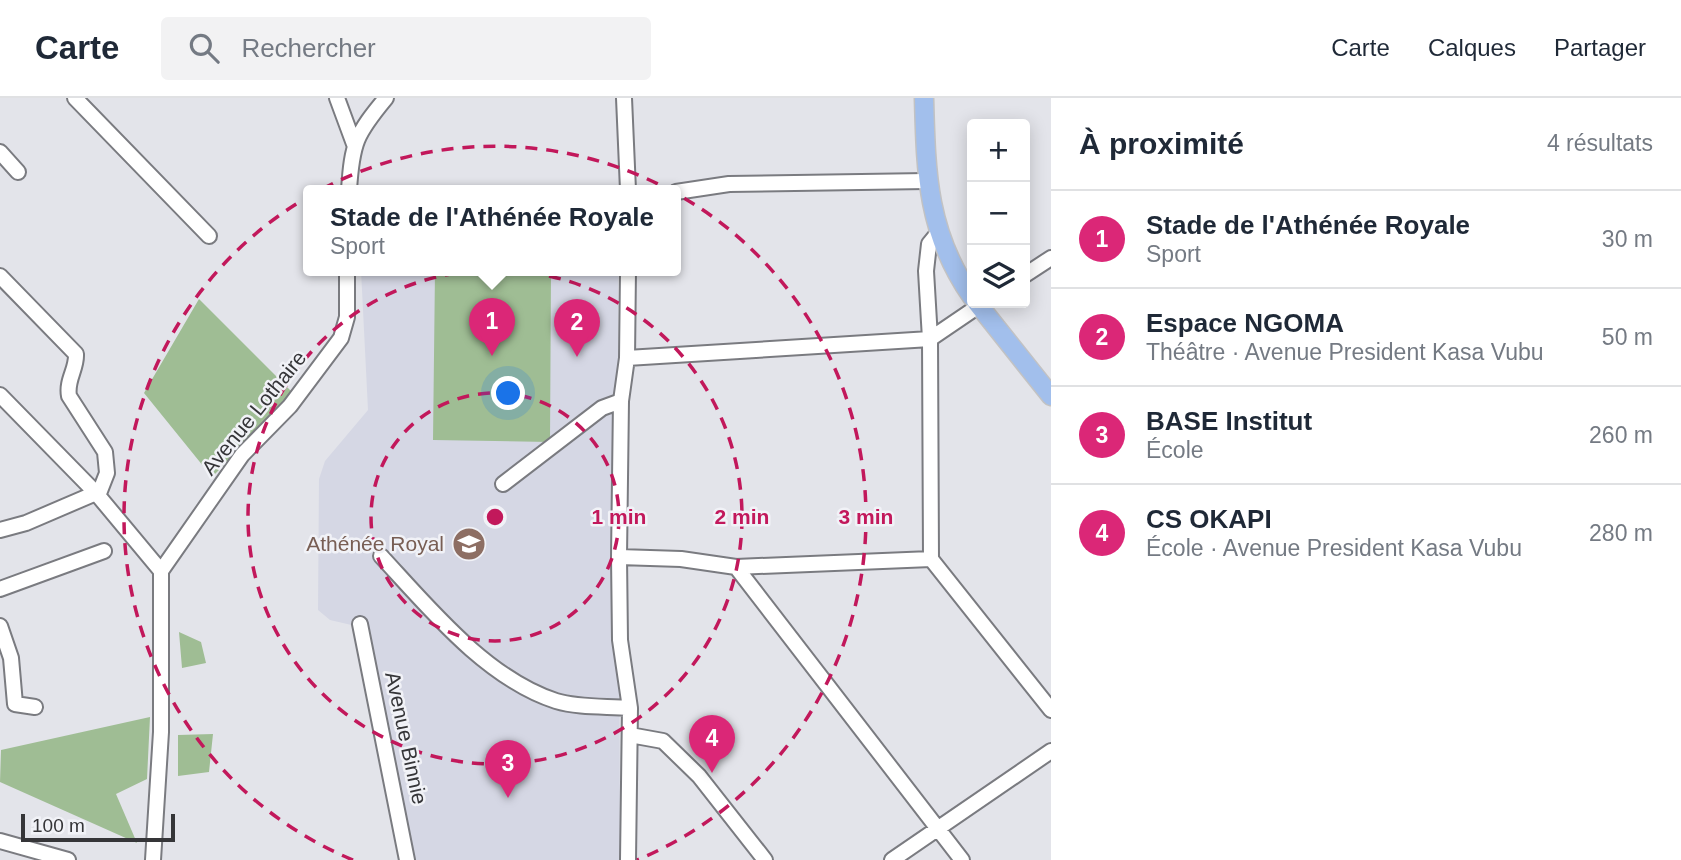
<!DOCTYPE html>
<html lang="fr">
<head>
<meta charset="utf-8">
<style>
	:root { --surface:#fff; --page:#f2f2f3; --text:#1f2937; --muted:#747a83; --line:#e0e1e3; --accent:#db2777 }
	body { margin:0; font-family:Helvetica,sans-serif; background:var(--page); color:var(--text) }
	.controls { position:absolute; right:21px; top:21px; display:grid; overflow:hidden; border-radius:7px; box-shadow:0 4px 18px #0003 }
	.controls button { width:63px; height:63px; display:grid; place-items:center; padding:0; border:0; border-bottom:2px solid var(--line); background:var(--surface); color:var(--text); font:35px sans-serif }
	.scale { position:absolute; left:21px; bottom:18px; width:154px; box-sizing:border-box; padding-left:7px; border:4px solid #353538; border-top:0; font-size:19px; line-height:24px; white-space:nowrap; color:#353538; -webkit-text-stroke:5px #f1f2f7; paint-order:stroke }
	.you { position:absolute; left:509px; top:296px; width:24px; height:24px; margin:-18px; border:5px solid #fff; border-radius:50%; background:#1a73e8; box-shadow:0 0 0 10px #1a73e833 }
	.badge { display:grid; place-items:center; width:46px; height:46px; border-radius:50%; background:var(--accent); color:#fff; font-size:23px; font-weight:700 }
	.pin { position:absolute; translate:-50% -58px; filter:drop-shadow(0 2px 4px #0008) }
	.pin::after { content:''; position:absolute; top:37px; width:24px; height:21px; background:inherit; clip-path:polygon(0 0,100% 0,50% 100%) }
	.popup { position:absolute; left:303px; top:87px; width:378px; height:91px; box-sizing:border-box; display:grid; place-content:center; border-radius:7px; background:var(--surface); filter:drop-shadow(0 2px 5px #0005); font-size:23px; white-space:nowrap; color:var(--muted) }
	.popup b { font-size:26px; color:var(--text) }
	.popup::after { content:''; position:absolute; left:50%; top:100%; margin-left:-14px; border:14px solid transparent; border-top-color:var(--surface) }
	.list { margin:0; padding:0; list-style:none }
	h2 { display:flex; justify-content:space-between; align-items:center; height:91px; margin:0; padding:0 28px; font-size:30px }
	h2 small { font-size:23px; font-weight:400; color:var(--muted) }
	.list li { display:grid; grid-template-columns:46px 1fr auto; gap:21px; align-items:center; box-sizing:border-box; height:98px; padding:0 28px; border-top:2px solid var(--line) }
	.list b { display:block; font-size:26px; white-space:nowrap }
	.list p { margin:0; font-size:23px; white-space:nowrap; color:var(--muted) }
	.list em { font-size:23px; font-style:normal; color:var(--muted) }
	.icon { flex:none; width:38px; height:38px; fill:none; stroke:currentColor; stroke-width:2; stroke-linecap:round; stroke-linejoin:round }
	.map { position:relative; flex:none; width:1051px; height:762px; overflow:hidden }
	header { display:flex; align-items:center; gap:42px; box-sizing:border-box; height:98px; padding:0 35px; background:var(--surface); border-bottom:2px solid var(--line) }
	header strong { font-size:33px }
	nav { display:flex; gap:38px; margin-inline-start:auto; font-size:24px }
	.search { width:490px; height:63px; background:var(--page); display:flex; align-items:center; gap:18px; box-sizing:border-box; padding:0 24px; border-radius:7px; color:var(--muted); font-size:26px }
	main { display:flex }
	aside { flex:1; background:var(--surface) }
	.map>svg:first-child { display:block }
	.built { fill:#d5d7e4 }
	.green { fill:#9fbd94 }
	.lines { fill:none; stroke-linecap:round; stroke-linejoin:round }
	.minor-casing { stroke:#7a7b80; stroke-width:18 }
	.major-casing { stroke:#c2c2c3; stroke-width:21 }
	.minor { stroke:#fff; stroke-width:14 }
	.major { stroke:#a2bfec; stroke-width:18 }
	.ring { fill:none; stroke:#c2185b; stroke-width:3.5; stroke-dasharray:12 9 }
	.labels { text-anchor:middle; stroke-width:5; stroke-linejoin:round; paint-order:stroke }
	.street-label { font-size:21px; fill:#353538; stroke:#f1f2f7 }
	.education-label { font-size:21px; fill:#785e54; stroke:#f1f2f7; text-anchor:end }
	.centre { fill:#c2185b; stroke:#f1f2f7; stroke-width:3.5 }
	.ring-label { font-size:21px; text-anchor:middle; font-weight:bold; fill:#c2185b; stroke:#f1f2f7; stroke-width:5; stroke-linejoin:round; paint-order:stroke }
</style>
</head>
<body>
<header>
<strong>Carte</strong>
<div class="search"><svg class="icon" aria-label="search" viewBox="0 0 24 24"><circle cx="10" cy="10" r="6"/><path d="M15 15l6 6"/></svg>Rechercher</div>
<nav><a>Carte</a><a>Calques</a><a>Partager</a></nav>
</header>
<main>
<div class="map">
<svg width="1051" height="762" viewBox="0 0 1051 762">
	<rect width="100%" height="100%" fill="#e3e4ea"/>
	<path class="built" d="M361 172H618L620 762H404L360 529 330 522 318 512 319 381 325 363 368 312Z"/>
	<path class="green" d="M435 173 551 175 550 344 433 342Z
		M199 201 294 296 212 379 144 295Z
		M179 534 201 544 206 565 182 570Z
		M150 619 147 681 116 696 137 745 0 684 1 652Z
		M213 636 209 674 178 678V637Z"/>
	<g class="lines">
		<defs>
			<path id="minor" d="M75 0 209 138
				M337 0 354 46
				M624 0 628 92
				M0 54 18 74
				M349 92C352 45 356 36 386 0
				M676 94 729 86 927 83
				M938 135 929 146 926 173 930 241 931 461 1051 612
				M628 172 627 260 621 303 619 459 620 542 630 610 628 762
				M1025 177 1051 160
				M0 178 76 256C77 271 66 282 69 298L105 354 107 375 98 398
				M627 260 930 241 983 205
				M0 297 96 395 161 473
				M503 386 602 310 621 303
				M0 432 26 425 96 395
				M381 458C429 510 487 581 556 603 579 610 606 608 630 610
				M619 459 681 461 736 469 931 461
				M736 469 962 762
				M161 473 242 357 290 308 341 240 347 219V172
				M0 491 104 453
				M360 526 407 762
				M0 528 11 560 15 606 35 609
				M630 637 663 643 699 678 765 762
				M0 743 68 762
				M153 762 161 634V473
				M892 762 1051 653"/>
			<path id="major" d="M924 0C926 75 927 135 972 199
				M977 205 1051 298"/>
		</defs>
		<use href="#minor" class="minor-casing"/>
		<use href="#major" class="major-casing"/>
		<use href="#minor" class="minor"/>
		<use href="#major" class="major"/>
	</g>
	<g class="ring">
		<circle cx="495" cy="419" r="124"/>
		<circle cx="495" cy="419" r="247"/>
		<path d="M353 762A371 371 0 1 1 637 762"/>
	</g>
	<defs>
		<symbol id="school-disc" viewBox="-11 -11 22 22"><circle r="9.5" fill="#8d6e63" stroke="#f1f2f7"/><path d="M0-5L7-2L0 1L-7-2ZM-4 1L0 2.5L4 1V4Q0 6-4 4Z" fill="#fff"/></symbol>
	</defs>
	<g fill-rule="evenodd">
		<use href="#school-disc" x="450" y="427" width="38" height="38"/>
	</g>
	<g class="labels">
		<g class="street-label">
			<text transform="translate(254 315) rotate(-51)" y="7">Avenue Lothaire</text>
			<text transform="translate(406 640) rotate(78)" y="7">Avenue Binnie</text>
		</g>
		<g class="education-label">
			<text x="444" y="453">Athénée Royal</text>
		</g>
	</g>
	<circle cx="495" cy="419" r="10" class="centre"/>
	<g class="ring-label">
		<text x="619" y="426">1 min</text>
		<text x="742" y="426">2 min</text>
		<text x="866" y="426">3 min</text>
	</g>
</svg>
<div class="controls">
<button>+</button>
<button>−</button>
<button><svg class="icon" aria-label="layers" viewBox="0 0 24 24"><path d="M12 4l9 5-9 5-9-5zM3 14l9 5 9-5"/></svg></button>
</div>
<div class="scale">100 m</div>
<div class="you"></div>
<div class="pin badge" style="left:492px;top:258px">1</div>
<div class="popup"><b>Stade de l'Athénée Royale</b>Sport</div>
<div class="pin badge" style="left:577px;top:259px">2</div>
<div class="pin badge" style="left:508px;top:700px">3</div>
<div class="pin badge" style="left:712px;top:675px">4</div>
</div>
<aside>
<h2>À proximité<small>4 résultats</small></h2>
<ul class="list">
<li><span class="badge">1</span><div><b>Stade de l'Athénée Royale</b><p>Sport</p></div><em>30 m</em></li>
<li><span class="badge">2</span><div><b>Espace NGOMA</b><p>Théâtre · Avenue President Kasa Vubu</p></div><em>50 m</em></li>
<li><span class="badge">3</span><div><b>BASE Institut</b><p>École</p></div><em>260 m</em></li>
<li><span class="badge">4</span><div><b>CS OKAPI</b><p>École · Avenue President Kasa Vubu</p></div><em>280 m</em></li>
</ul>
</aside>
</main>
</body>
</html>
